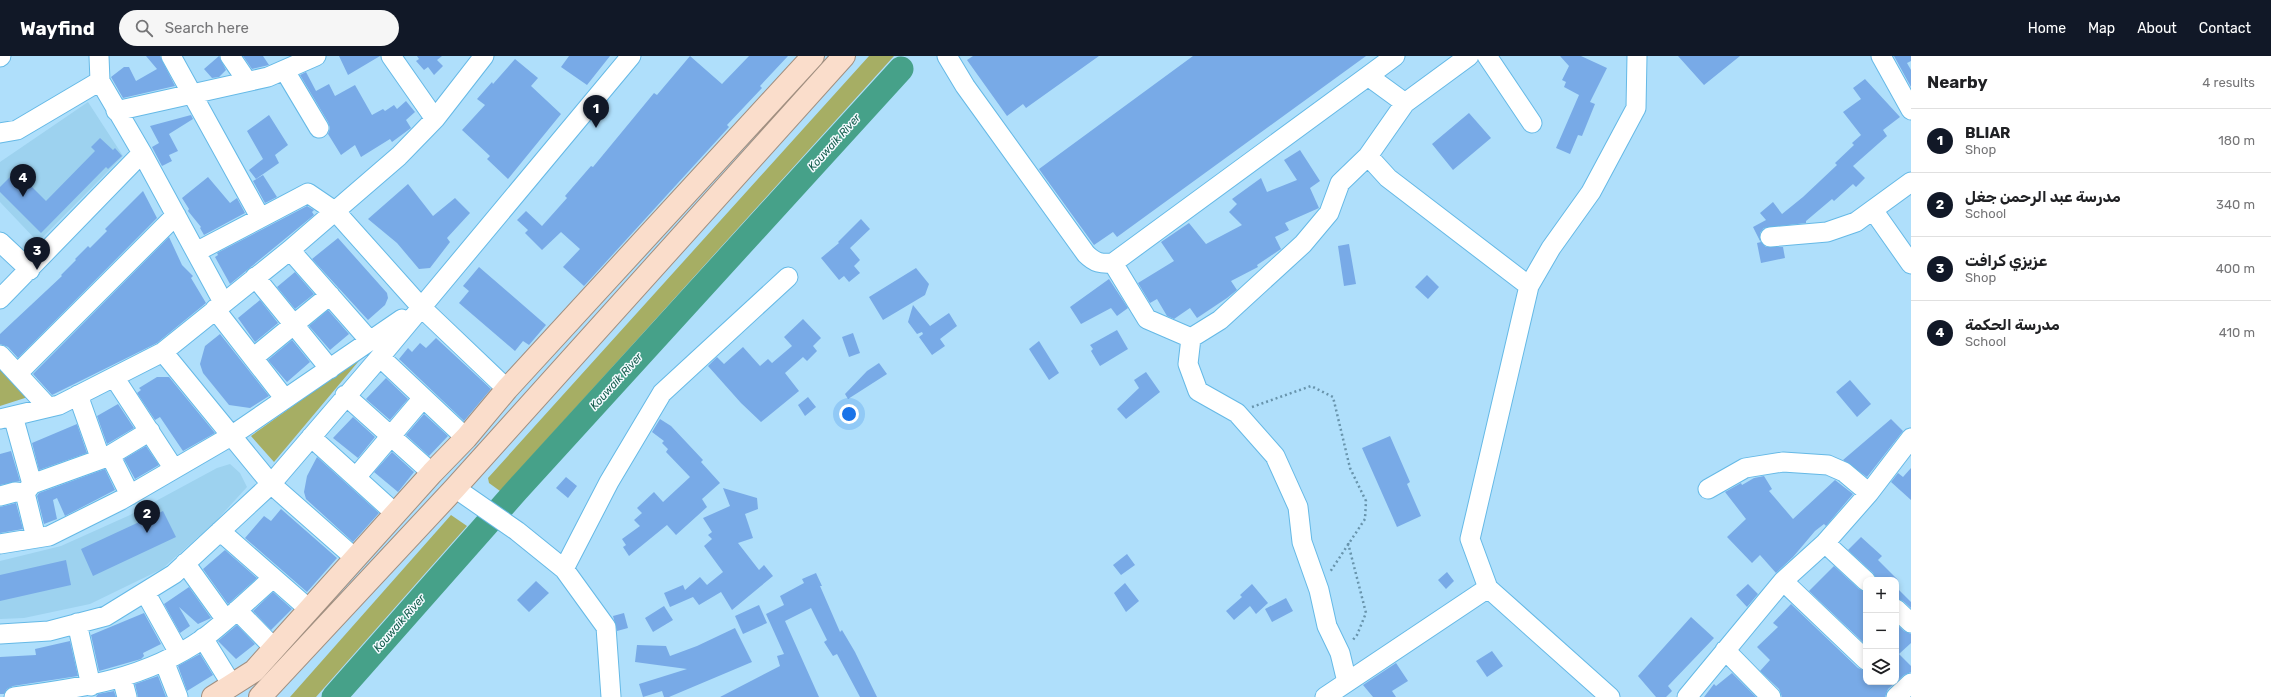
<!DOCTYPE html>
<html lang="en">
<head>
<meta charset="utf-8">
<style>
	:root { --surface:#fff; --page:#f6f6f6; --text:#202124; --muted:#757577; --line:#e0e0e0; --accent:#111827 }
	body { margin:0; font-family:Rubik,Vazirmatn,sans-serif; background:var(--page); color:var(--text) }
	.controls { position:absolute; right:12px; bottom:12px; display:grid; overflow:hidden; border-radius:8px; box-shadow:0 2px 6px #0003 }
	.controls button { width:36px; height:36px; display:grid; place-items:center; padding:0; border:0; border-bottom:1px solid var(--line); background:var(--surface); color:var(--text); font:20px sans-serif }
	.you { position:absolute; left:849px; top:358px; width:14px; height:14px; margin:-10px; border:3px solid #fff; border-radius:50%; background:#1a73e8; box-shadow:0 0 0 6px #1a73e833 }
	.badge { display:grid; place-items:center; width:26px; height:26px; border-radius:50%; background:var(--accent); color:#fff; font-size:13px; font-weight:700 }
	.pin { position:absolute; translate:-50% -33px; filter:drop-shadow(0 1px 2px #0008) }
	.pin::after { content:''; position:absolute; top:21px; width:14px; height:12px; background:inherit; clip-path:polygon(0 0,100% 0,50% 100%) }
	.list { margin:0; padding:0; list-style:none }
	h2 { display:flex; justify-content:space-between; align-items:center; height:52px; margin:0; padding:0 16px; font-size:17px }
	h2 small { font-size:13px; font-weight:400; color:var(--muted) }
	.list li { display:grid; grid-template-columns:26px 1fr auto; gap:12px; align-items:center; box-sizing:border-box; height:64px; padding:0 16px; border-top:1px solid var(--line) }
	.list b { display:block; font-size:15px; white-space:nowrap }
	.list p { margin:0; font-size:13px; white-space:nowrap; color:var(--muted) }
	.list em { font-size:13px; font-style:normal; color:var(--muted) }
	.icon { flex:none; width:22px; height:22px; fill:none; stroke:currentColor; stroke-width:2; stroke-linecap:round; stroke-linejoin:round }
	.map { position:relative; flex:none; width:1911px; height:641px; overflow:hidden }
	header { display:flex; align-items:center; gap:24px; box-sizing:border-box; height:56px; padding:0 20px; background:var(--accent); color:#fff }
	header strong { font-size:19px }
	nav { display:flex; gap:22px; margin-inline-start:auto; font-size:14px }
	.search { width:280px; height:36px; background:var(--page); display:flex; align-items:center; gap:10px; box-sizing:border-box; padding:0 14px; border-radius:22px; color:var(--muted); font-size:15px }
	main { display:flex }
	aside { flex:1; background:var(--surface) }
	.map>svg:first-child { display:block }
	.built { fill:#9dd2ef }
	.green { fill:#a6ae64 }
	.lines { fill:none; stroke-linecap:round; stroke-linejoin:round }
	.river { stroke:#46a189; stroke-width:25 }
	.building { fill:#78aae7 }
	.minor-casing { stroke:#65b9e6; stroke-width:21 }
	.major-casing { stroke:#a18f80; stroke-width:24 }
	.path { stroke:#6894ac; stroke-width:2.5; stroke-dasharray:2 3; stroke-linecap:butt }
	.minor { stroke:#fff; stroke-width:19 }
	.major { stroke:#faddcb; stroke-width:22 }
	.labels { text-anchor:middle; stroke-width:3; stroke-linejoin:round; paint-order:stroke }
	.water-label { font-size:11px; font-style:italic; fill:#135c4c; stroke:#f2fafe }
</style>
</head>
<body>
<header>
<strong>Wayfind</strong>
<div class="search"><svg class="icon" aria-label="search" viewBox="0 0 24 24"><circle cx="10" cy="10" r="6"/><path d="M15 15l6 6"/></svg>Search here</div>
<nav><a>Home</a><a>Map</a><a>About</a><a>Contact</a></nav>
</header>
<main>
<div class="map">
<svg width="1911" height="641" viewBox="0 0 1911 641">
	<rect width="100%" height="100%" fill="#afdffb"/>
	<path class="built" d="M88 46 123 100 38 186 0 146V106Z
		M230 408 240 417 247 431 215 466 162 513 90 548 24 562 0 563V505L61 490 130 459 217 412Z"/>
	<path class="green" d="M869 0H894L500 435 489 427 488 422Z
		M363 300 274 406 251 380Z
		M0 310 28 341 0 350Z
		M451 459 467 470 316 641H290Z"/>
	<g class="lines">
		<path class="river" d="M334 641 516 435 901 13"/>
	</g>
	<path class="building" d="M146 0H160L175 30 123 42 111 21 124 11H129L136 25 157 13Z
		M219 0 226 14 219 21 212 22 204 13Z
		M243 0H263L269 9 252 13Z
		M339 0H380L348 19Z
		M417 0H442L437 4 443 10 434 19 428 11 424 14 416 5 419 3Z
		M569 0H610L587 29 561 11Z
		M690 0 722 28 749 0H788L760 30 762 32 727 69 729 71 584 230 563 211 580 193 561 176 542 194 525 177 528 174 517 164 526 155 542 170 567 142 565 140 591 110 593 111 654 37 657 39Z
		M973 0H1099L1026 52 1023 48 1007 60 967 4Z
		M1193 0H1366L1117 181 1113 176 1094 189 1039 113Z
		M1560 0H1581L1607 12 1590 46 1595 48 1582 80 1578 79 1570 98 1556 92 1579 39 1564 31 1566 26 1562 24 1569 10Z
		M1678 0H1740L1704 29Z
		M1894 0H1911V5L1907 7 1911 14V31Z
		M515 3 538 22 531 30 561 58 508 123 487 103 490 100 462 74 485 49 477 43 492 26 493 28Z
		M306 16 316 35 329 28 335 40 355 29 372 59 383 53 385 55 394 49 397 53 406 45 415 56 406 64 411 72 392 86 390 83 361 101 355 89 341 99 328 78 330 72 328 66 300 19Z
		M1865 23 1900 61 1883 74 1887 80 1853 110 1865 122 1856 131 1853 128 1834 145 1832 143 1806 165V167L1764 172 1760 177V185L1753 171 1766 164 1760 157 1773 146 1782 158 1803 141 1837 109 1835 107 1854 89 1852 87 1861 79 1843 56 1861 43 1853 32Z
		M1469 57 1491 82 1453 114 1432 88Z
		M191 59 193 63 169 78 178 95 169 99 172 105 162 110 152 91 159 87 150 70Z
		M269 59 288 89 275 99 279 107 256 123 249 114 263 103 247 75Z
		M100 82 113 94 115 92 122 100 108 113 106 111 41 177 0 136V131L16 115 46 145 95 95 91 91Z
		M1300 94 1320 125 1310 132 1319 152 1285 167 1289 174 1275 181 1281 193 1257 209 1258 211 1231 225 1237 234 1227 242 1197 262 1190 252 1174 263 1167 260 1157 243 1150 247 1138 227 1174 205 1161 186 1189 167 1206 188 1242 169 1229 156 1237 148 1232 143 1261 122 1267 136 1297 124 1284 104Z
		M263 119 277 141 265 147 253 125Z
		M208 121 230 147 237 142 245 157 204 179 200 172 201 171 188 155 189 153 182 142Z
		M408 128 433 160 455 142 470 157 447 182 450 186 430 212 419 213 397 187 368 163Z
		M143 135 157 162 18 302 8 291 0 288V278L62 220 61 219 76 204 75 203 88 190 90 192 107 175 105 173Z
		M307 150 314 154 312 156 314 159 230 228 215 201 218 199 217 197Z
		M861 163 870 173 850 192 860 204 854 210 860 217 849 226 844 220 839 224 821 202 839 187 838 186Z
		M169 181 182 209 193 220 191 222 206 247 157 287 52 339 33 318Z
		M338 182 387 237 388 242 385 249 368 264 312 203Z
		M1761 186 1766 191H1783L1785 202 1761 207 1757 187Z
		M1349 188 1356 228 1344 230 1338 190Z
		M479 211 546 269 529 289 523 285 515 295 459 247 469 235 463 230Z
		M916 212 929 228 925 239 883 264 869 241Z
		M295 216 314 238 295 253 277 231Z
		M1427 219 1439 231 1428 243 1415 231Z
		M1109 223 1128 252 1117 260 1111 252 1081 268 1070 251Z
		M260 244 278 267 255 286 238 262Z
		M913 249 930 270 949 257 957 270 940 283 945 290 932 299 919 281 923 278 922 276 917 278 908 266Z
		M328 254 349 278 330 294 309 270Z
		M803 263 821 282 813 290 817 295 807 305 803 301 785 317 799 335 761 366 741 347 708 310 717 301 724 308 743 291 760 310 768 303 772 307 792 290 784 281Z
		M1117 274 1128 293 1100 310 1091 295 1093 293 1090 289Z
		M853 277 860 297 849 301 842 281Z
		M220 278 269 340 250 352 229 349 203 317 200 308 205 290Z
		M436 282 491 333 464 365 399 303 408 292 412 296 420 287 426 292Z
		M292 284 310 306 287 326 268 304Z
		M1039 285 1059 317 1049 324 1029 293Z
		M879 307 887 318 848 343 845 338 867 315Z
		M1146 316 1160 336 1126 363 1117 353 1139 332 1134 324Z
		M157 321H169L215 377 183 395 160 361 155 364 137 337 141 334 139 332Z
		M386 322 408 343 390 364 366 343Z
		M1850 324 1871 348 1857 361 1836 336Z
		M808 341 816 351 805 360 798 349Z
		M118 348 134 372 107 388 97 360Z
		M424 358 448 380 429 400 406 379Z
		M353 361 375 381 358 402 333 382Z
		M660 363 671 370 703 404 701 406 720 427 702 443 707 451 676 479 667 469 629 500 623 491 626 489 622 483 640 470 634 464 642 457 637 452 654 436 663 446 690 421 666 396 668 393 662 387 664 385 652 376Z
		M1891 363 1903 375 1867 421 1843 404Z
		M77 368 87 397 39 414 32 387Z
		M1390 380 1410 426 1407 428 1421 460 1397 471 1362 392Z
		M146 390 159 409 135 423 124 403Z
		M11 395 20 425 0 429V398Z
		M392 396 414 416 398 436 374 416Z
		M317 401 379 457 353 486 306 443 304 436 307 420Z
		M1911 412V444L1891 426 1898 417 1903 421Z
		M105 413 115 434 65 460 57 442 53 444 57 463 44 468 37 440 39 437Z
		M1764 420 1772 433 1769 435 1793 463 1835 424 1853 438 1826 470 1824 468 1815 475 1793 501 1776 517 1760 499 1752 507 1727 481 1746 463 1725 436 1741 427 1742 429 1754 422Z
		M566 421 577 430 568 442 556 432Z
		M723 432 757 442 758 453 745 458 753 482 738 487 759 514 764 509 773 520 732 554 721 536 699 549 693 541 670 551 664 537 683 529 685 534 700 521 707 529 723 516 704 490 712 483 708 479 712 476 703 462 730 450Z
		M16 447 23 473 0 477V451Z
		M281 453 337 502 307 536 245 482 264 460 271 465Z
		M163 455 176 481 93 520 81 493Z
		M1861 481 1882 500 1878 504 1898 524H1877L1873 517 1848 494Z
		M225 494 257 522 228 548 203 513Z
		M1127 498 1135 509 1121 519 1113 509Z
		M66 504 71 529 0 545V519Z
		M1834 510 1859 533 1866 536V589L1809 535Z
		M1447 516 1454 525 1446 533 1438 524Z
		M816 517 822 530H820L840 576 842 574 855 596 877 641H860L837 598 833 600 824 586 827 584 811 552 785 565 819 641H720L780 610 777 600 784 598 766 558 784 549 780 540 804 527 802 523Z
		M536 525 549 537 529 556 517 544Z
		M1125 527 1139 545 1126 556 1114 537Z
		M1252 528 1268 547 1256 558 1250 550 1234 564 1226 555 1242 541 1240 539Z
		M1748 528 1758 538 1747 551 1736 539Z
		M189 531 211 562 198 568 179 551 190 570 180 577 164 548Z
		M1896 531 1911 546V552L1903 545 1896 542Z
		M273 536 292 553 271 574 253 555Z
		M1286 542 1293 555 1272 566 1265 553Z
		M1791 548 1858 612 1866 615V626H1896L1888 633 1885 641H1782L1779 633 1760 615 1770 604 1757 591 1778 571 1773 567Z
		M759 549 767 567 743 578 735 560Z
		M664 550 673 564 653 576 645 562Z
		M144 557 161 588 143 597 144 600 141 603 99 615 91 579Z
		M624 557 628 572 617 575 613 560Z
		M1691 561 1714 582 1668 630 1672 635 1666 641H1656L1638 620Z
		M1896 568 1904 575 1911 578V587L1899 598 1911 610V616L1904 619 1896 626Z
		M237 569 255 588 236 603 218 585Z
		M735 572 752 606 669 641H664L662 635 643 641 639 628 687 613 635 606 637 589 666 590 670 600 697 590Z
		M70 585 78 620 13 630 7 633 4 638H0V601L36 599 35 593Z
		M1492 595 1503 610 1487 621 1476 605Z
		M200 598 213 619 187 635 178 610Z
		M1396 607 1408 625 1392 635 1396 641H1373L1363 629Z
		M1732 617 1756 641H1704L1714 628 1716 630Z
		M158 620 166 641H138L135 628Z
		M114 635 116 641H96L98 638Z"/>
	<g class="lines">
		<defs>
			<path id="minor" d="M99 0 100 25 142 97 223 246
				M171 0 260 161
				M230 0 247 25
				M391 0 435 63
				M947 0 965 30 1086 198C1095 207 1101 208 1113 207L1368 20 1405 47
				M1487 0 1532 67
				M1881 0 1911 54
				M0 1 1 0
				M285 15 319 72
				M1368 20 1395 0
				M116 55 268 21 316 0
				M0 77 17 74 100 25
				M1873 154 1911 208
				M1770 181 1827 176 1856 166 1911 126
				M0 186 30 214
				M290 194 370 285
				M196 196 308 137 336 156 421 251 507 333
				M1113 207 1147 263 1191 282 1188 308 1198 335 1237 357 1275 400 1298 451 1302 486 1319 534 1327 570 1340 597 1347 626
				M255 221 330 313
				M1529 230 1551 192 1591 136 1636 52 1637 0
				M0 243 142 97
				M215 253 285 343
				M1191 282 1220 264 1303 188 1329 157 1340 127 1368 100
				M163 296 271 428 356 503
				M0 299 48 351
				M380 301 466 382
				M253 302 330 239
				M18 317 176 159
				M114 321 174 413
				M78 339 100 401H111L130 439
				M345 339 432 417
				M13 360 32 428
				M0 363 59 349 163 296 290 194 399 100 435 63 484 0
				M311 381 396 458
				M357 420 423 342
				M455 432 517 475 564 513 606 571 611 641
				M1708 433 1745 412 1783 406 1828 409 1844 416 1869 437
				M25 437 36 482
				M0 440 15 436 25 437 32 428 107 401 150 375
				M220 475 310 554
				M1825 487 1866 525
				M0 488 49 480 121 444 231 380 402 263
				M185 507 226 564
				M564 513 609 426 662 337 788 221
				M1783 525 1866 604
				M1488 532 1610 641
				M145 536 179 597
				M1896 553 1911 567
				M237 554 275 593
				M77 567 91 630
				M0 578 49 575 106 560 174 518 271 428 380 301 631 0
				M203 582 232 629
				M1725 594 1771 641
				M164 605 178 641
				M122 622 127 641
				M14 641C82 632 146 623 204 582 228 564 250 542 273 522
				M1325 641 1488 532 1470 483 1529 230 1388 122 1368 100 1405 47 1469 0
				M1687 641 1783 525 1825 487 1869 437 1911 382
				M1896 641 1911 627"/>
			<path id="major" d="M213 641 254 615 432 417 466 382 507 333 813 0
				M260 641 455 432 844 0"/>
		</defs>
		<use href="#minor" class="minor-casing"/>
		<use href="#major" class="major-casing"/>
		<path class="path" d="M1252 351 1311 330 1333 341 1350 412 1366 445 1365 463 1330 516
			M1348 487 1366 557 1357 579 1352 585"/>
		<use href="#minor" class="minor"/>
		<use href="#major" class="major"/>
	</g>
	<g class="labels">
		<g class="water-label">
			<text transform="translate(834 86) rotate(-48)" y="4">Kouwaik River</text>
			<text transform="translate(616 325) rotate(-48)" y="4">Kouwaik River</text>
			<text transform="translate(399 567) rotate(-49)" y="4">Kouwaik River</text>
		</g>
	</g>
</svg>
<div class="controls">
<button>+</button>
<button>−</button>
<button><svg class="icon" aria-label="layers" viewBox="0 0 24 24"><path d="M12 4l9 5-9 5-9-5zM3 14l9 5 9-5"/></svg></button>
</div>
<div class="you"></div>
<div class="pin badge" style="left:596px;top:72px">1</div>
<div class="pin badge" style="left:147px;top:477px">2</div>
<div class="pin badge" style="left:37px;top:214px">3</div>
<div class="pin badge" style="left:23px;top:141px">4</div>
</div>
<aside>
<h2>Nearby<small>4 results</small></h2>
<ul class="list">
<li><span class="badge">1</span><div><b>BLIAR</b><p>Shop</p></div><em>180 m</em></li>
<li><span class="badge">2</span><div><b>مدرسة عبد الرحمن جغل</b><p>School</p></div><em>340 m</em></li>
<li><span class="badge">3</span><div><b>عزيزي كرافت</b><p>Shop</p></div><em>400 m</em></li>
<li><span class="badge">4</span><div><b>مدرسة الحكمة</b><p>School</p></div><em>410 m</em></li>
</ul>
</aside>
</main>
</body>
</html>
